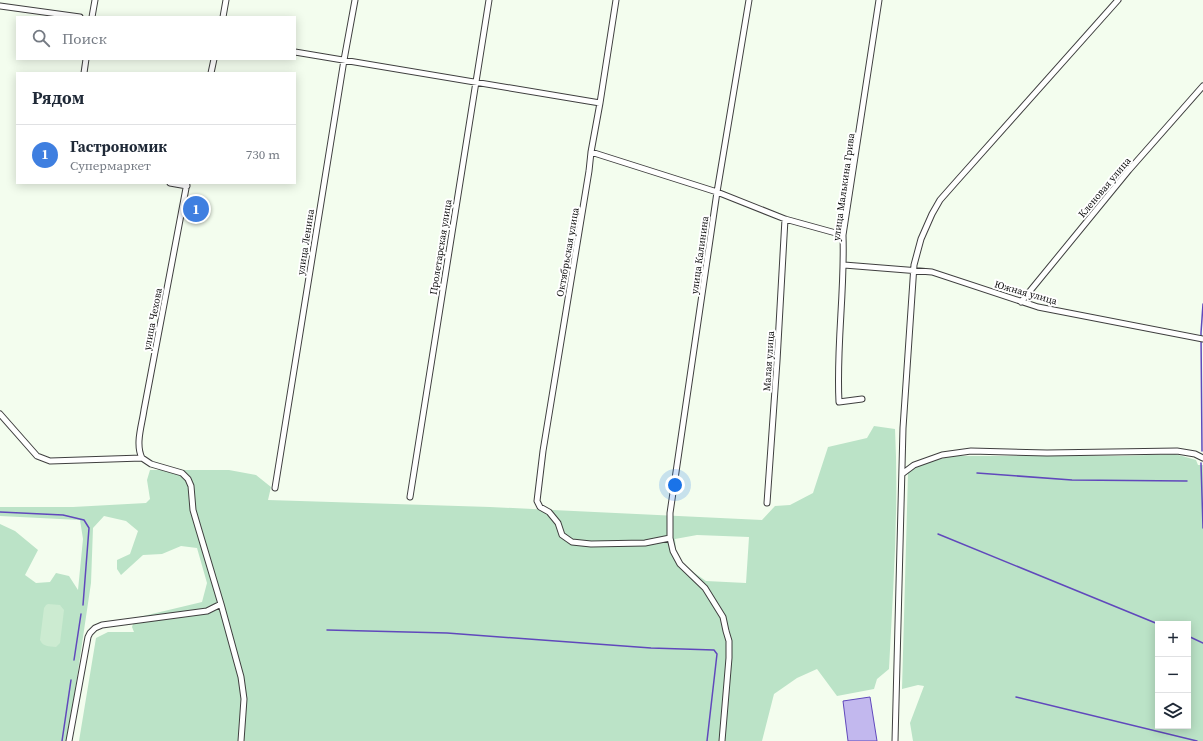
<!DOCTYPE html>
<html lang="ru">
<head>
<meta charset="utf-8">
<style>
	:root { --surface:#fff; --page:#f6f6f7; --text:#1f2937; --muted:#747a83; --line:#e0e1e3; --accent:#2563eb }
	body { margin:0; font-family:"Source Serif 4",serif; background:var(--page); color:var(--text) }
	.controls { position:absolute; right:12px; bottom:12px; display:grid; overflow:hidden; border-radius:0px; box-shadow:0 2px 10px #0003 }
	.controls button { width:36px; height:36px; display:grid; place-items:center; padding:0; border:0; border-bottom:1px solid var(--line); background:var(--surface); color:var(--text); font:20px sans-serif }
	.you { position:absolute; left:675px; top:485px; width:14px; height:14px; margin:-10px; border:3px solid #fff; border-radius:50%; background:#1a73e8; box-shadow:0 0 0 6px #1a73e833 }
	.badge { display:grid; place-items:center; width:26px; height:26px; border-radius:50%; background:var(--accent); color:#fff; font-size:13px; font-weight:700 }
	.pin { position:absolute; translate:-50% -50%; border:2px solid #fff; box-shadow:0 1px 4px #0006 }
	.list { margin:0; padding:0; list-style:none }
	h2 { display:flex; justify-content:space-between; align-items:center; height:52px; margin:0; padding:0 16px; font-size:17px }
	h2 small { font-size:13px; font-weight:400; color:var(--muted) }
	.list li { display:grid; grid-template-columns:26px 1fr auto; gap:12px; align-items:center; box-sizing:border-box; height:60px; padding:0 16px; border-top:1px solid var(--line) }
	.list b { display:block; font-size:15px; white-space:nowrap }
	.list p { margin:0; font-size:13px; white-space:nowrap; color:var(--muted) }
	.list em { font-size:13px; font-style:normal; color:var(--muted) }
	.icon { flex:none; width:22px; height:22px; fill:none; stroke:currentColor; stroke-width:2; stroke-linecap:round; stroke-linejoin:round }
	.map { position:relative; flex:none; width:1203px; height:741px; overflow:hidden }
	.search { position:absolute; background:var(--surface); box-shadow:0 2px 10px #0003; left:16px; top:16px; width:280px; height:44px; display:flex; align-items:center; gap:10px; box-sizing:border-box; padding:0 14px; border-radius:0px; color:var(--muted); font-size:15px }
	.panel { position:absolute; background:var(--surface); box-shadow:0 2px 10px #0003; left:16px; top:72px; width:280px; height:112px; border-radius:0px }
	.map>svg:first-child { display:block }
	.green { fill:#bbe3c7; fill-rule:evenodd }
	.pitch { fill:#ccebd1 }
	.water { fill:#c2b8ee; stroke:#6048bc }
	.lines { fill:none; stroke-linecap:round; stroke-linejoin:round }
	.stream { stroke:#6048bc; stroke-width:1.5 }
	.minor-casing { stroke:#3f3f3f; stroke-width:7 }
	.minor { stroke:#fff; stroke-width:5 }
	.labels { text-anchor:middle; stroke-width:4; stroke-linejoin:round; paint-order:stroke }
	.street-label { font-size:10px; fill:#0c0c0c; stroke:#fff }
</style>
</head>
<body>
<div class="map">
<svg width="1203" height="741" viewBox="0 0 1203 741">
	<rect width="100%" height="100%" fill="#f3fdee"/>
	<path class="green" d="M874 426 895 429C899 509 893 589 889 669L877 679 874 689 837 696 817 669 797 678 774 694 762 741H79L96 638 108 632H134L132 627 135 618 202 602 207 583 197 548 181 546 162 554 143 555 121 575 117 569V560L130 554 138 531 126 521 104 516 93 528 91 583 75 691 66 741H0V524L15 531 38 550 25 575 36 583 50 582 56 573 69 576 78 590 83 539 80 520 0 516V507H73L146 503 150 499 147 480 150 470H229L256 475 271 487 268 500 490 507 762 520 775 506 790 505 813 493 828 447 867 438ZM697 535 749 537 746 583 706 581 683 565 676 551 675 539Z
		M1175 454 1196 460 1198 465H1203V741H913L910 723 924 686 918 685 902 689 908 473 922 463 953 456H1123ZM1158 624H1188V726H1158Z"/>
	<path class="pitch" d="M48 604 60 605 64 610 60 643 56 647C49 646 43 647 40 640L44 608 46 605Z"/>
	<path class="water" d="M870 697 877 741H848L843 701Z"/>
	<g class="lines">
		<path class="stream" d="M1202 451 1201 333 1203 304
			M1201 463 1203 528
			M977 473 1072 480 1187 481
			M0 512 63 515 84 520 89 528 83 605
			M938 534 1158 624
			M327 630 447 633 651 648 714 650 717 654 707 741
			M1188 636 1203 643
			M74 660 81 614
			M1016 697 1197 741
			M62 741 71 680"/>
		<defs>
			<path id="minor" d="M616 0 600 103 591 152 589 171 543 451 537 501 540 507 549 512 558 523 562 535 572 542 591 544 645 543 670 538
				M0 6 80 17
				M92 17 95 0
				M223 17 226 0
				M295 52 600 103
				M84 73 86 59
				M211 73 214 59
				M591 152 717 192 785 219 843 235
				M170 183 187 186
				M844 265 932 272 1038 307 1203 339
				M1021 302 1129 170 1203 86
				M862 399 839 402C836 347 845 291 843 235L879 0
				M0 414 37 456 50 461 142 458 151 464 182 473 188 479 191 486 193 510 198 527 221 604 241 677 244 699 241 741
				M142 458C135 444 142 425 144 410L187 183
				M902 474 914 465 942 455 971 451 1047 453 1177 451 1195 454 1203 458
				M275 488 344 60 355 0
				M410 497 489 0
				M767 503 777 361 785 219
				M69 741 88 637 90 633 95 628 102 625 207 611 221 604
				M722 741 729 658V641L726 631 723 617 705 588 680 564 673 551 670 538V513L717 192 749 0
				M895 741 903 428 914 265 921 239 932 214 940 200 955 183 1118 0"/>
		</defs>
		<use href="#minor" class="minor-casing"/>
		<use href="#minor" class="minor"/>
	</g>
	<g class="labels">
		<g class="street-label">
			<text transform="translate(843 187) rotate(-82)" y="4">улица Малькина Грива</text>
			<text transform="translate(1104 187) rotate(-50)" y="4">Кленовая улица</text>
			<text transform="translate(305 242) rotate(-81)" y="4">улица Ленина</text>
			<text transform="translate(440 247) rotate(-81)" y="4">Пролетарская улица</text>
			<text transform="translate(567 252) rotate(-80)" y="4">Октябрьская улица</text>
			<text transform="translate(699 255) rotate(-82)" y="4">улица Калинина</text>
			<text transform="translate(1026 292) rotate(16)" y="4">Южная улица</text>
			<text transform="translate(152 319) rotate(-79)" y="4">улица Чехова</text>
			<text transform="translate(768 361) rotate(-86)" y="4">Малая улица</text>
		</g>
	</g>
</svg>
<div class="controls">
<button>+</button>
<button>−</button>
<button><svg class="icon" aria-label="layers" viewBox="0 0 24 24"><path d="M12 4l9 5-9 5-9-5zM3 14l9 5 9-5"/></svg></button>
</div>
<div class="you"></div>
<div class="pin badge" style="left:196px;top:209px;background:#3f7fe0">1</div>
<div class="search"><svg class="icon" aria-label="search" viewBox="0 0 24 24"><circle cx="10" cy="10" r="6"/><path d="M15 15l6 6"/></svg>Поиск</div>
<section class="panel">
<h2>Рядом<small></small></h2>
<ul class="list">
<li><span class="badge" style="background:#3f7fe0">1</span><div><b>Гастрономик</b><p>Супермаркет</p></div><em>730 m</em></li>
</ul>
</section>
</div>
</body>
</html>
